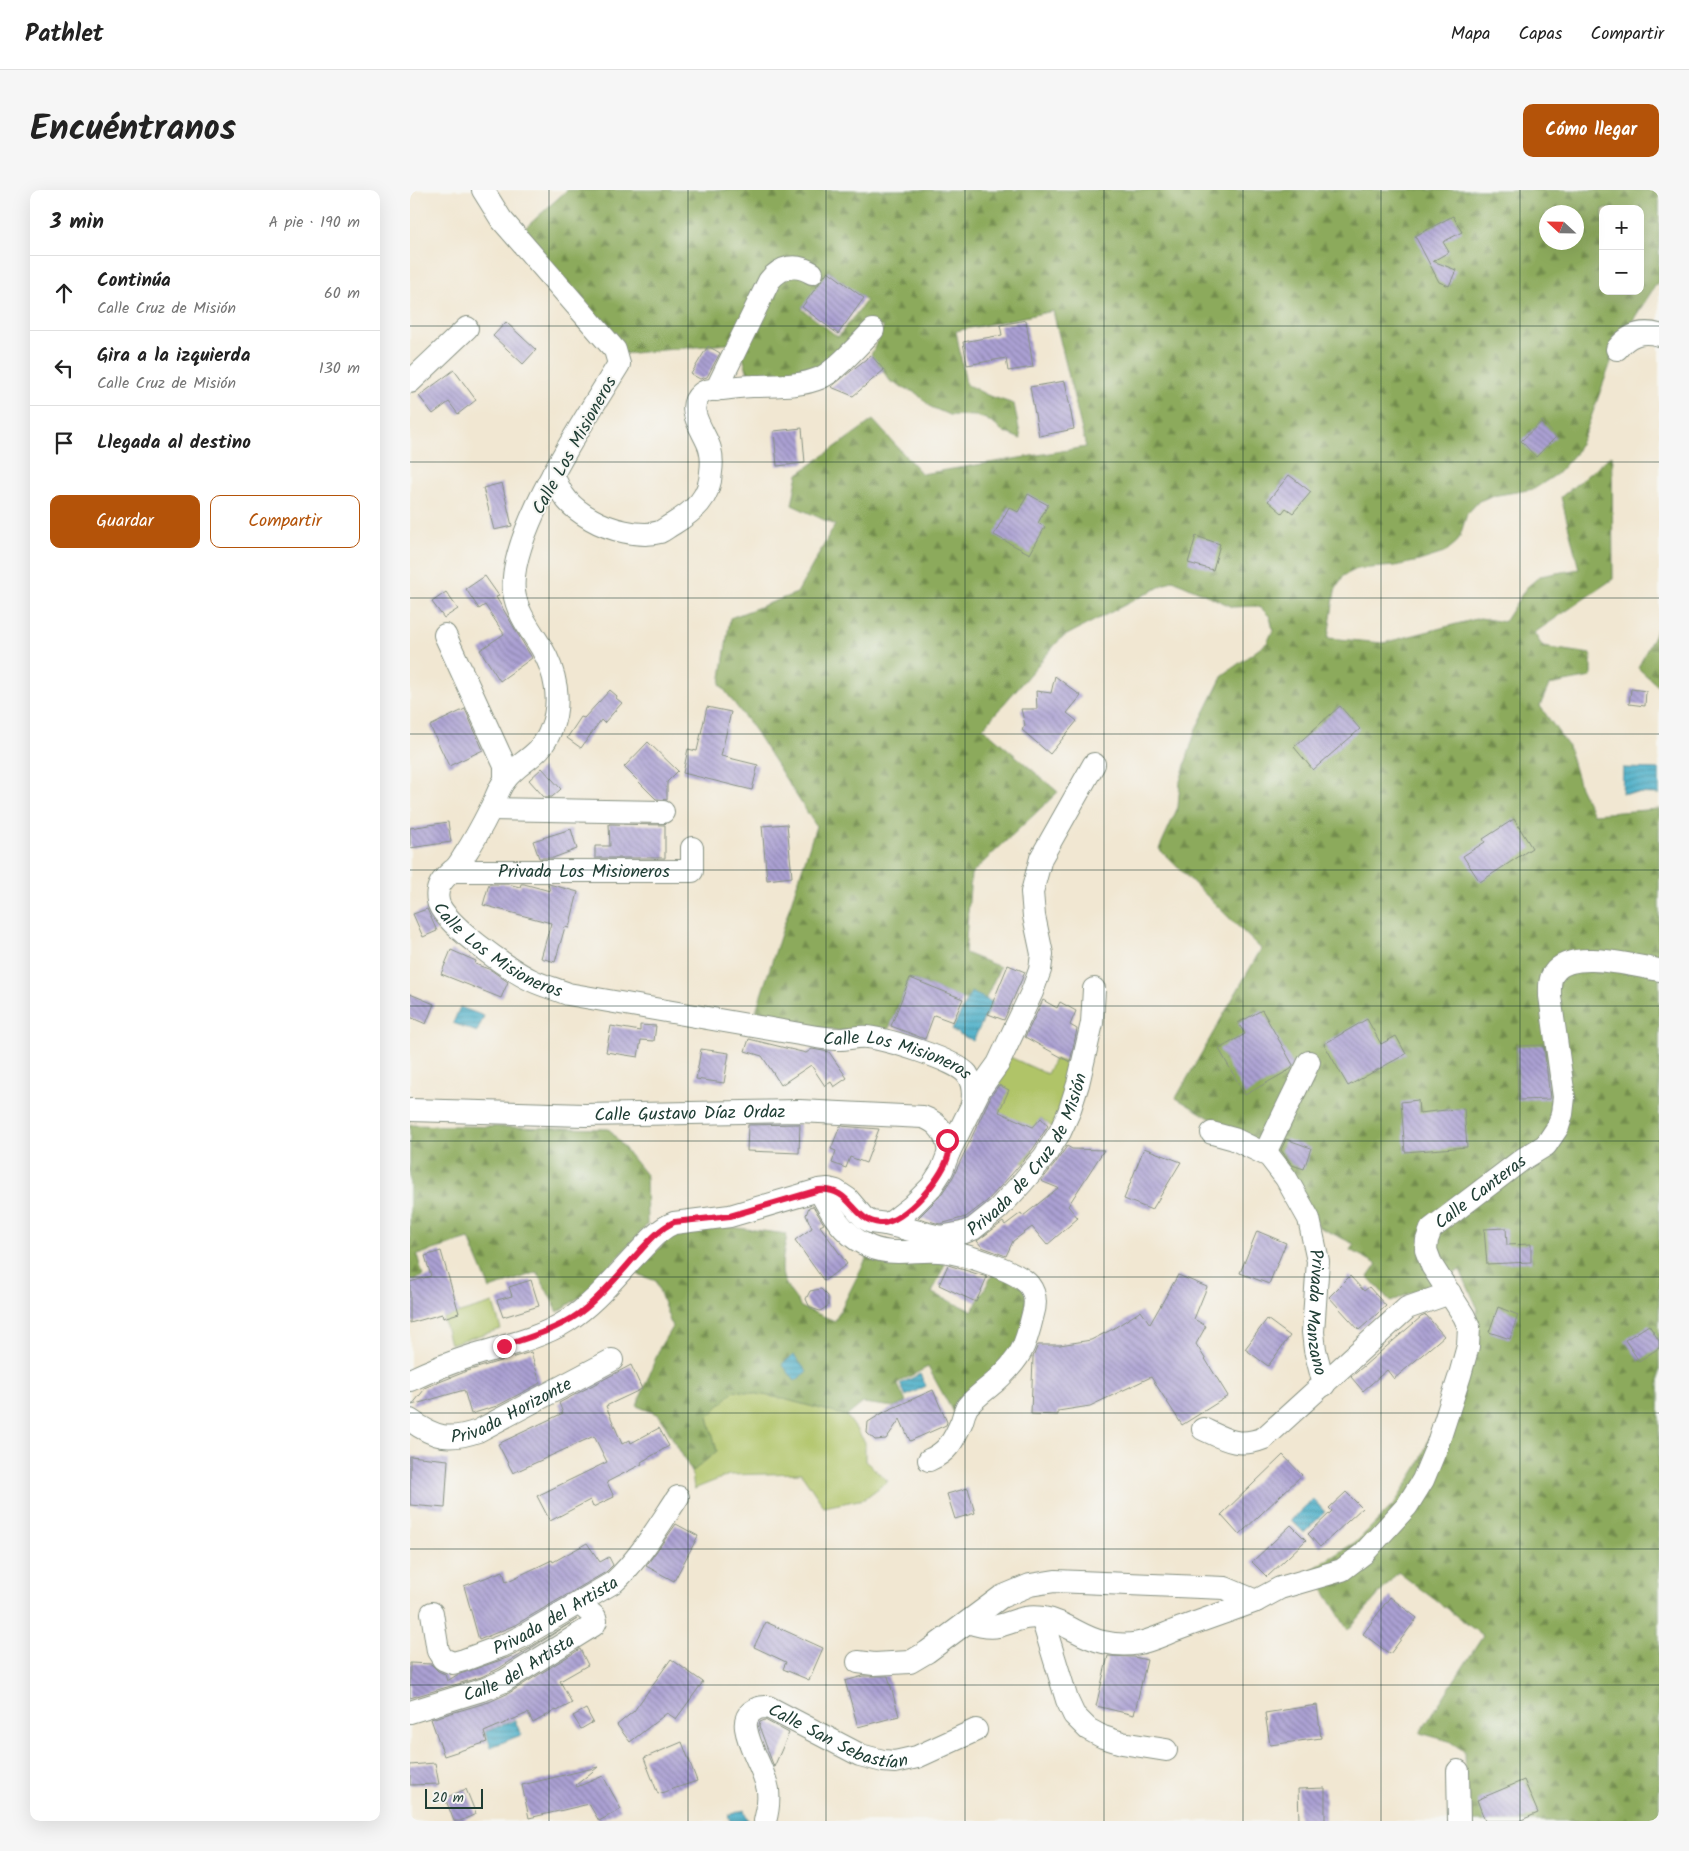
<!DOCTYPE html>
<html lang="es">
<head>
<meta charset="utf-8">
<style>
	:root { --surface:#fff; --page:#f6f6f6; --text:#222; --muted:#767676; --line:#e0e0e0; --accent:#b45309 }
	body { margin:0; font-family:Kalam,sans-serif; background:var(--page); color:var(--text) }
	.controls { position:absolute; right:15px; top:15px; display:grid; overflow:hidden; border-radius:10px; box-shadow:0 5px 20px #0002 }
	.controls button { width:45px; height:45px; display:grid; place-items:center; padding:0; border:0; border-bottom:1px solid var(--line); background:var(--surface); color:var(--text); font:25px sans-serif }
	.compass { position:absolute; left:1129px; top:15px; width:45px; height:45px; border-radius:50%; background:var(--surface); box-shadow:0 5px 20px #0002; rotate:292deg }
	.scale { position:absolute; left:15px; bottom:12px; width:58px; box-sizing:border-box; padding-left:5px; border:2px solid #1f3d34; border-top:0; font-size:14px; line-height:18px; white-space:nowrap; color:#1f3d34; -webkit-text-stroke:4px #f6f6f2; paint-order:stroke }
	.stop { position:absolute; width:15px; height:15px; margin:-11px; border:4px solid #e11d48; border-radius:50%; background:#fff }
	.stop.end { background:#e11d48; border-color:#fff; box-shadow:0 1px 5px #0008 }
	.list { margin:0; padding:0; list-style:none }
	h2 { display:flex; justify-content:space-between; align-items:center; height:65px; margin:0; padding:0 20px; font-size:21px }
	h2 small { font-size:16px; font-weight:400; color:var(--muted) }
	.list li { display:grid; grid-template-columns:32px 1fr auto; gap:15px; align-items:center; box-sizing:border-box; height:75px; padding:0 20px; border-top:1px solid var(--line) }
	.list b { display:block; font-size:19px; white-space:nowrap }
	.list p { margin:0; font-size:16px; white-space:nowrap; color:var(--muted) }
	.list em { font-size:16px; font-style:normal; color:var(--muted) }
	.actions { display:flex; gap:10px; padding:15px 20px }
	.actions a { flex:1; padding:11px 0; border:1px solid var(--accent); border-radius:10px; text-align:center; font-size:18px; color:var(--accent) }
	.actions .main { background:var(--accent); color:#fff }
	.icon { flex:none; width:28px; height:28px; fill:none; stroke:currentColor; stroke-width:2; stroke-linecap:round; stroke-linejoin:round }
	.map { position:relative; flex:none; width:1249px; height:1631px; overflow:hidden; border-radius:10px }
	header { display:flex; align-items:center; gap:30px; box-sizing:border-box; height:70px; padding:0 25px; background:var(--surface); border-bottom:1px solid var(--line) }
	header strong { font-size:24px }
	nav { display:flex; gap:28px; margin-inline-start:auto; font-size:18px }
	.intro { display:flex; align-items:center; justify-content:space-between; box-sizing:border-box; height:120px; padding:0 30px }
	h1 { margin:0; font-size:35px }
	.button { padding:12px 22px; border-radius:10px; background:var(--accent); color:#fff; font-size:18px; font-weight:700 }
	main { display:flex; gap:30px; padding:0 30px }
	aside { flex:1; background:var(--surface); border-radius:10px; box-shadow:0 5px 20px #0002 }
	.map>svg:first-child { display:block }
	.green { fill:#b0c468; stroke:#68804e }
	.forest { fill:url(#forest-firs); stroke:#567448; fill-rule:evenodd }
	.water { fill:url(#water-rules); stroke:#34757e }
	.building { fill:url(#building-back-hatch) }
	.lines { fill:none; stroke-linecap:round; stroke-linejoin:round }
	.street-casing { stroke:#889283; stroke-width:24 }
	.street { stroke:#fff; stroke-width:22 }
	.route { stroke:#e11d48; stroke-width:6 }
	.grid { fill:none; stroke:#1f3d34; stroke-width:1; stroke-opacity:0.55 }
	.labels { text-anchor:middle; stroke-width:4; stroke-linejoin:round; paint-order:stroke }
	.street-label { font-size:18px; fill:#1f3d34; stroke:#f6f6f2 }
</style>
</head>
<body>
<header>
<strong>Pathlet</strong>
<nav><a>Mapa</a><a>Capas</a><a>Compartir</a></nav>
</header>
<div class="intro"><h1>Encuéntranos</h1><a class="button">Cómo llegar</a></div>
<main>
<aside>
<h2>3 min<small>A pie · 190 m</small></h2>
<ul class="list">
<li><svg class="icon" aria-label="ahead" viewBox="0 0 24 24"><path d="M12 20V5M6 11l6-6 6 6"/></svg><div><b>Continúa</b><p>Calle Cruz de Misión</p></div><em>60 m</em></li>
<li><svg class="icon" aria-label="left" viewBox="0 0 24 24"><path d="M17 20v-9H6M10 6l-5 5 5 5"/></svg><div><b>Gira a la izquierda</b><p>Calle Cruz de Misión</p></div><em>130 m</em></li>
<li><svg class="icon" aria-label="arrive" viewBox="0 0 24 24"><path d="M6 21V4h12l-3 4 3 4H6"/></svg><div><b>Llegada al destino</b></div></li>
</ul>
<div class="actions"><a class="main">Guardar</a><a>Compartir</a></div>
</aside>
<div class="map">
<svg width="1249" height="1631" viewBox="0 0 1249 1631">
	<defs>
		<pattern id="forest-firs" width="22" height="20" patternUnits="userSpaceOnUse" patternTransform="scale(1.25)"><rect width="22" height="20" fill="#8caa5c"/><path d="M5 1l3.5 6h-7zM16 11l3.5 6h-7z" fill="#728c4d"/></pattern>
		<pattern id="water-rules" width="6" height="5" patternUnits="userSpaceOnUse" patternTransform="scale(1.25)"><rect width="6" height="5" fill="#48adc7"/><path d="M0 2.5h6" fill="none" stroke="#3b8ea2"/></pattern>
		<pattern id="building-back-hatch" width="6" height="6" patternUnits="userSpaceOnUse" patternTransform="scale(1.25)"><rect width="6" height="6" fill="#aba0d3"/><path d="M-1 5l2 2M0 0l6 6M5-1l2 2" fill="none" stroke="#8b84ac"/></pattern>
	</defs>
	<rect width="100%" height="100%" fill="#f6f6f2"/>
	<filter id="ink" filterUnits="userSpaceOnUse"><feTurbulence type="fractalNoise" baseFrequency=".02" numOctaves="2"/><feDisplacementMap in="SourceGraphic" scale="10" xChannelSelector="R" yChannelSelector="G"/><feConvolveMatrix kernelMatrix="1 2 1 2 8 2 1 2 1" color-interpolation-filters="sRGB"/></filter>
	<filter id="wash" filterUnits="userSpaceOnUse"><feTurbulence type="fractalNoise" baseFrequency=".0096" numOctaves="4" result="noise"/><feDisplacementMap in="SourceGraphic" scale="20" xChannelSelector="R" yChannelSelector="G"/><feGaussianBlur stdDeviation="1.12" result="paint"/><feColorMatrix in="noise" values="0 0 0 0 0 0 0 0 0 0 0 0 0 0 0 0 0 1.4 0 .05"/><feComposite in="paint" operator="in"/></filter>
	<g filter="url(#wash)">
		<rect width="100%" height="100%" fill="#f1e7d2"/>
		<path class="green" d="M600 867 637 884 644 869 667 875 643 938 631 928 612 951 623 961 614 974 604 959 583 936 598 900 581 892Z
			M83 1113 91 1139 40 1154 33 1128Z
			M325 1200 370 1208 437 1226 455 1252V1271L478 1291 454 1309 414 1317 391 1283 319 1285 284 1299 282 1282 307 1261 298 1227Z"/>
		<path class="forest" d="M157 0H1249V90L1212 147 1205 161 1176 241 1165 264 1147 284 1124 299 1082 306 1069 311 1057 324 1050 346 1047 352 1034 363 1009 371 985 376 947 379 933 386 925 401 918 448 973 453 1070 428 1094 432 1116 398 1130 386 1169 379 1151 307 1202 265 1203 389 1124 443 1133 457 1181 464V487L1139 495 1130 516 1158 556 1170 597 1183 624 1249 619V1631H1056L1054 1561 1039 1551 1010 1543 1073 1446 988 1382 938 1440 901 1380 947 1351 985 1313 1008 1276 1060 1150 1068 1119 1050 1080 981 1112 958 1087 967 1074 940 1060 944 1054 909 1037 862 965 766 908 851 759 749 659 768 617 770 591 786 539 813 485 857 453 863 440 860 427 851 418 845 416 823 417 763 390 651 448 573 538 648 602 561 684 555 763 590 777 575 810 557 811 500 788 477 843 430 841 344 827 406 636 345 541 310 494 320 428 387 403 425 335 382 315 388 284 463 230 512 284 676 257 643 121 546 141 556 194 577 205 604 214 611 249 591 241 585 235 576 229 566 226 539 225 521 217 506 203 481 192 461 165 474 136 464 137 410 187 340 190 331 161 317 154 212 164 112 41ZM1193 19H1230V101H1193ZM1136 22H1166V52H1136ZM418 82 456 111 428 147 392 119Z
			M1249 435V497L1228 478Z
			M0 935 199 939 236 985 237 1035 184 1094 171 1106 148 1122 127 1082 80 1099 59 1049 7 1065 13 1086 0 1091Z
			M312 1036 377 1044C375 1061 367 1081 377 1096 381 1104 387 1109 391 1117L425 1131 457 1067 514 1070 535 1074 522 1103 562 1121 584 1082 617 1099 613 1149 544 1224 518 1177 487 1193 496 1212 484 1217 453 1213 437 1226 370 1208 325 1200 298 1227 307 1261 282 1282 249 1225 227 1216 250 1157 262 1137 246 1091 227 1084 253 1054 265 1044Z"/>
		<path class="water" d="M1213 578 1249 579V604L1212 603Z
			M561 802 582 812 563 851 542 840Z
			M50 817 74 826 67 842 43 833Z
			M384 1165 397 1182 385 1191 372 1174Z
			M510 1184 516 1196 496 1206 490 1194Z
			M903 1309 915 1322 894 1343 881 1330Z
			M105 1530 111 1545 81 1557 75 1542Z
			M334 1620 338 1631H320L318 1625Z"/>
		<g id="blocks">
			<path class="building" d="M1043 26 1052 42 1033 52 1039 62 1023 71 1046 80 1039 96 1029 92 1005 46Z
				M418 81 454 108 428 144 392 117Z
				M616 130 623 177 598 181 596 168 557 175 553 152 592 145 590 135Z
				M96 132 126 160 113 174 83 146Z
				M298 156 310 163 297 187 290 189 281 184Z
				M461 165 474 180 443 206 421 197Z
				M44 180 66 210 48 224 39 212 23 224 9 206Z
				M655 191 664 239 629 246 620 197Z
				M1132 231 1146 247 1126 267 1111 251Z
				M392 238 395 273 367 276 364 241Z
				M879 285 901 302 883 323 876 318 872 323 858 311Z
				M92 293 102 336 84 340 73 298Z
				M618 304 638 315 628 333 635 337 620 364 584 345 599 317 608 322Z
				M786 346 810 354 803 380 778 373Z
				M75 386 89 406 86 407 122 468 90 491 70 460 94 444 75 415 69 419 56 399Z
				M36 402 48 419 34 428 22 412Z
				M645 486 671 506 657 523 667 531 640 564 612 540 615 535 611 519H627L626 501 641 503Z
				M1221 499 1236 501 1235 516 1219 514Z
				M200 500 207 506 206 508 212 513 194 533 191 530 171 558 157 548 171 527 174 528Z
				M930 516 950 539 903 580 884 557Z
				M297 517 321 522 311 566 348 575 342 600 273 583 278 559 287 561Z
				M55 519 73 560 39 576 20 536Z
				M238 552 268 581 257 592V610L246 609 214 577Z
				M132 578 151 599 142 607H134L119 590Z
				M1104 629 1122 658 1070 692 1053 666 1075 652 1073 649Z
				M38 632 41 652 0 658V638Z
				M199 634 255 635V668H185V656H200Z
				M377 634 382 687 357 690 352 636Z
				M161 639 167 659 143 668H129L123 651Z
				M79 694H98L110 697 111 694H114L140 701 138 694H139L168 702 159 738 155 737 145 772 131 768 141 733 73 715Z
				M17 719 27 741 13 747 3 724Z
				M41 760 66 771 65 774 81 780 98 792 91 808 31 784Z
				M598 775 615 782 594 830 578 824Z
				M500 788 553 809 543 832 524 825 515 849 481 836Z
				M0 804 24 814 16 834 0 827Z
				M633 810 647 818 650 812 666 821 660 835 667 839 660 872 615 847Z
				M852 820 883 875 881 879 835 905 809 859 835 844 828 833Z
				M957 829 971 854 986 846 996 864 938 896 914 854Z
				M230 835 246 836 244 851 231 850 228 867 196 862 201 836 230 841Z
				M339 849 396 863 402 859 419 862 437 888 424 897 421 892 415 896 401 875 371 895 352 866 335 861Z
				M1134 855 1140 909 1108 910 1107 856Z
				M291 859 319 863 314 893 286 889Z
				M589 895 599 900 589 922 623 937 631 928 638 936 623 959 601 985 577 1011 556 1027 530 1034 508 1028 530 1006 543 987 581 906Z
				M1008 910 1009 923 1054 918 1057 957 995 962 991 912Z
				M390 934 389 963 337 961 338 935Z
				M430 936 469 939 456 973 440 967 436 978 422 973 426 961 421 959Z
				M876 949 901 958 894 979 882 975 871 960Z
				M657 956 662 959 694 960 658 1016 668 1028 637 1055 622 1037 603 1051 596 1066 572 1057 567 1051 593 1032 595 1035 611 1023 613 1026 648 998 631 991 644 975Z
				M734 958 771 972 742 1020 714 1009Z
				M403 1016 414 1034 410 1036 437 1074 414 1091 385 1050 402 1038 396 1025 399 1017Z
				M1096 1038 1097 1055 1121 1054V1072L1077 1074 1074 1039Z
				M847 1041 876 1053 859 1094 830 1083Z
				M31 1061 49 1123 33 1128 32 1124 0 1133V1092L21 1086 15 1066Z
				M538 1075 577 1087 566 1112 529 1095Z
				M768 1085 797 1097 784 1129 796 1136 786 1154 818 1206 772 1235 741 1187 680 1216 648 1221V1225L621 1224 623 1167 628 1155H650L681 1150 701 1140 731 1121 740 1134Z
				M940 1086 954 1101 959 1097 976 1116 949 1140 919 1107Z
				M121 1090 129 1116 93 1127 87 1110 102 1106 99 1097Z
				M411 1099 418 1106V1116L410 1121 400 1118 396 1109 400 1101Z
				M1088 1117 1108 1125 1100 1149 1079 1142Z
				M1016 1125 1034 1146 984 1189 977 1180 953 1201 941 1187 1011 1127Z
				M857 1129 880 1146 858 1176 835 1159Z
				M1239 1135 1249 1151V1158L1229 1171 1215 1150Z
				M121 1162 130 1193 87 1216 61 1224 54 1200 2 1215 14 1200V1198L60 1180Z
				M221 1175 232 1199 196 1216 212 1254 220 1250 221 1253 249 1238 259 1256 231 1272 232 1274 197 1292 204 1307 183 1317 180 1310 140 1331 127 1306 197 1272 184 1246 103 1283 88 1254 153 1223 149 1213Z
				M523 1200 537 1232 536 1235 500 1251 490 1229 476 1249 465 1250 457 1243 458 1232 476 1221Z
				M873 1265 892 1285 829 1345 811 1325Z
				M0 1266 38 1270 35 1318 0 1315Z
				M558 1298 565 1323 545 1329 537 1304Z
				M936 1302 952 1318 910 1357 898 1344 922 1321 919 1318Z
				M266 1334 288 1346 264 1391 236 1376Z
				M881 1335 896 1350 857 1387 842 1372Z
				M177 1353 190 1372 199 1367 203 1375 196 1382 105 1435 69 1450 54 1396 93 1381 96 1392 142 1370 143 1372Z
				M980 1407 1007 1428 980 1464 953 1444Z
				M167 1429 88 1479 71 1487 0 1508V1473L21 1474 28 1481 35 1484 37 1491 47 1485 97 1468 117 1459Z
				M356 1432 413 1458 399 1490 373 1479 376 1472 344 1457Z
				M170 1459 178 1475 150 1491 162 1513 147 1521 146 1520 123 1533 118 1523 74 1542 77 1552 34 1566 21 1529 79 1512 99 1503Z
				M698 1466 724 1467 737 1470 724 1525 686 1516Z
				M261 1469 293 1492 266 1529 257 1523 220 1552 207 1535 224 1521Z
				M453 1486H478L489 1526 448 1537 435 1491Z
				M907 1515 911 1548 860 1555 855 1523Z
				M176 1519 183 1532 171 1539 163 1526Z
				M355 1530 379 1543 364 1577 349 1536 350 1532Z
				M272 1552 287 1591 248 1604 234 1568Z
				M25 1573 29 1594 0 1595V1575Z
				M188 1577 166 1595 167 1597 193 1586 211 1619 189 1631 179 1614 119 1628 112 1595Z
				M1114 1590 1128 1623 1109 1631H1075L1067 1610Z
				M915 1598V1631H889L888 1599Z
				M56 1599 66 1624 50 1631H44L35 1608Z"/>
		</g>
	</g>
	<g filter="url(#ink)">
		<use href="#blocks" fill-opacity="0" stroke="#889283" stroke-width="1"/>
		<g class="lines">
			<defs>
				<g id="street">
					<path id="s1" d="M73 0 91 29 205 160 209 174C178 225 97 344 104 402 107 423 120 439 131 457 146 482 152 512 141 539 131 567 110 570 95 590 88 599 86 609 81 618 73 634 64 651 54 666 51 671 47 678 42 681 33 689 25 697 28 711 31 732 100 780 121 790 133 796 146 799 158 804L407 847C414 848 422 849 430 849 439 849 447 846 457 847 476 849 546 870 557 884 563 893 564 903 562 914"/>
					<path d="M1207 159C1218 145 1231 140 1249 145"/>
					<path d="M0 192 57 138"/>
					<path d="M306 200 359 91C371 76 386 73 402 83"/>
					<path d="M143 284C151 306 160 317 181 329 198 339 230 348 250 342 254 340 259 336 263 334 284 321 300 308 301 282 302 275 302 266 300 259 296 243 273 219 291 204 296 199 306 200 312 199 322 198 333 196 343 196 365 195 389 197 410 188 426 181 450 153 463 140"/>
					<path d="M35 445 95 576V590"/>
					<path d="M81 619 253 622"/>
					<path id="s2" d="M44 681H282V658"/>
					<path id="s3" d="M0 920 175 925 389 921 513 927C530 933 536 944 539 962"/>
					<path id="s4" d="M802 943 824 949 859 966 876 988 899 1029 908 1071 903 1142 905 1160 914 1195"/>
					<path d="M855 963 899 872"/>
					<path d="M409 1000C421 1022 431 1042 454 1054 479 1068 503 1059 529 1061 549 1062 607 1080 619 1095 626 1104 626 1114 623 1124 615 1158 611 1168 585 1192 577 1199 564 1208 557 1217 555 1221 553 1227 552 1231 544 1250 538 1262 519 1270"/>
					<path id="s5" d="M476 1034 530 1047 552 1043 563 1039 588 1019 611 994 634 967 650 942 659 922 668 894 682 833 684 799"/>
					<path d="M0 1190C21 1180 42 1172 64 1165 94 1156 131 1148 157 1131 185 1113 204 1088 226 1065 238 1053 248 1039 264 1033L320 1026 409 1000 418 999 426 1001 438 1009 454 1028 461 1032 476 1034 483 1031 501 1017 521 997 532 980 539 962 570 899 588 874 622 802 630 780 632 764 624 726 622 702 631 668 684 574"/>
					<path id="s6" d="M0 1230C25 1248 39 1251 68 1241L202 1170"/>
					<path d="M793 1239C816 1250 829 1258 854 1248L997 1118 1040 1103"/>
					<path id="s7" d="M22 1423 28 1461 33 1469 43 1473 54 1470 92 1456 111 1447 204 1392C230 1368 248 1337 268 1307"/>
					<path d="M632 1428 657 1510 664 1525 678 1539 693 1547 712 1553 756 1560"/>
					<path d="M558 1432C567 1435 579 1438 588 1436 606 1432 612 1425 633 1428 654 1431 672 1448 693 1452 728 1460 743 1448 774 1437 798 1428 822 1420 846 1411"/>
					<path id="s8" d="M448 1472 464 1474 500 1472 517 1462 591 1407 620 1395 645 1391 815 1398 846 1411 870 1398 932 1380 953 1364 997 1316 1013 1290 1027 1256 1050 1185 1058 1156 1059 1137 1054 1126 1022 1076 1016 1060 1017 1050 1021 1039 1113 969 1136 955 1148 937 1152 924 1154 907 1140 806C1140 798 1139 789 1144 783 1161 758 1223 776 1249 780"/>
					<path id="s9" d="M0 1522 75 1499 94 1491 184 1435 186 1431 185 1427 169 1413"/>
					<path d="M1048 1581 1049 1631"/>
					<path id="s10" d="M355 1631C358 1621 359 1611 358 1600 354 1578 339 1559 336 1538 334 1524 345 1516 358 1517L450 1565 473 1571 485 1572 507 1567 566 1540"/>
				</g>
			</defs>
			<use href="#street" class="street-casing"/>
			<use href="#street" class="street"/>
		</g>
	</g>
	<g class="lines" filter="url(#ink)">
		<path class="route" d="M94 1156C122 1146 153 1138 176 1118 196 1101 212 1081 229 1062 239 1051 249 1039 264 1032L320 1026 409 1000C442 997 442 1031 470 1033 493 1035 538 983 539 961 539 957 537 953 537 950"/>
	</g>
	<path class="grid" d="M139 0V1631M278 0V1631M416 0V1631M555 0V1631M694 0V1631M833 0V1631M971 0V1631M1110 0V1631M0 136H1249M0 272H1249M0 408H1249M0 544H1249M0 680H1249M0 816H1249M0 951H1249M0 1087H1249M0 1223H1249M0 1359H1249M0 1495H1249"/>
	<g class="labels">
		<g class="street-label">
			<text transform="translate(164 255) rotate(-61)" y="6">Calle Los Misioneros</text>
			<text dy="6" stroke="none"><textPath href="#s2" startOffset="130">Privada Los Misioneros</textPath></text>
			<text dy="6" stroke="none"><textPath href="#s1" startOffset="914">Calle Los Misioneros</textPath></text>
			<text dy="6" stroke="none"><textPath href="#s1" startOffset="1334">Calle Los Misioneros</textPath></text>
			<text dy="6" stroke="none"><textPath href="#s3" startOffset="280">Calle Gustavo Díaz Ordaz</textPath></text>
			<text dy="6" stroke="none"><textPath href="#s5" startOffset="184">Privada de Cruz de Misión</textPath></text>
			<text dy="6" stroke="none"><textPath href="#s8" startOffset="971">Calle Canteras</textPath></text>
			<text dy="6" stroke="none"><textPath href="#s4" startOffset="231">Privada Manzano</textPath></text>
			<text dy="6" stroke="none"><textPath href="#s6" startOffset="111">Privada Horizonte</textPath></text>
			<text dy="6" stroke="none"><textPath href="#s7" startOffset="172">Privada del Artista</textPath></text>
			<text dy="6" stroke="none"><textPath href="#s9" startOffset="118">Calle del Artista</textPath></text>
			<text dy="6" stroke="none"><textPath href="#s10" startOffset="210">Calle San Sebastían</textPath></text>
		</g>
	</g>
</svg>
<div class="controls">
<button>+</button>
<button>−</button>
</div>
<svg class="compass" viewBox="-18 -18 36 36"><path d="M0-13l5 13h-10z" fill="#e53935"/><path d="M0 13l5-13h-10z" fill="#767676"/></svg>
<div class="scale">20 m</div>
<div class="stop" style="left:537px;top:950px"></div>
<div class="stop end" style="left:94px;top:1156px"></div>
</div>
</main>
</body>
</html>
